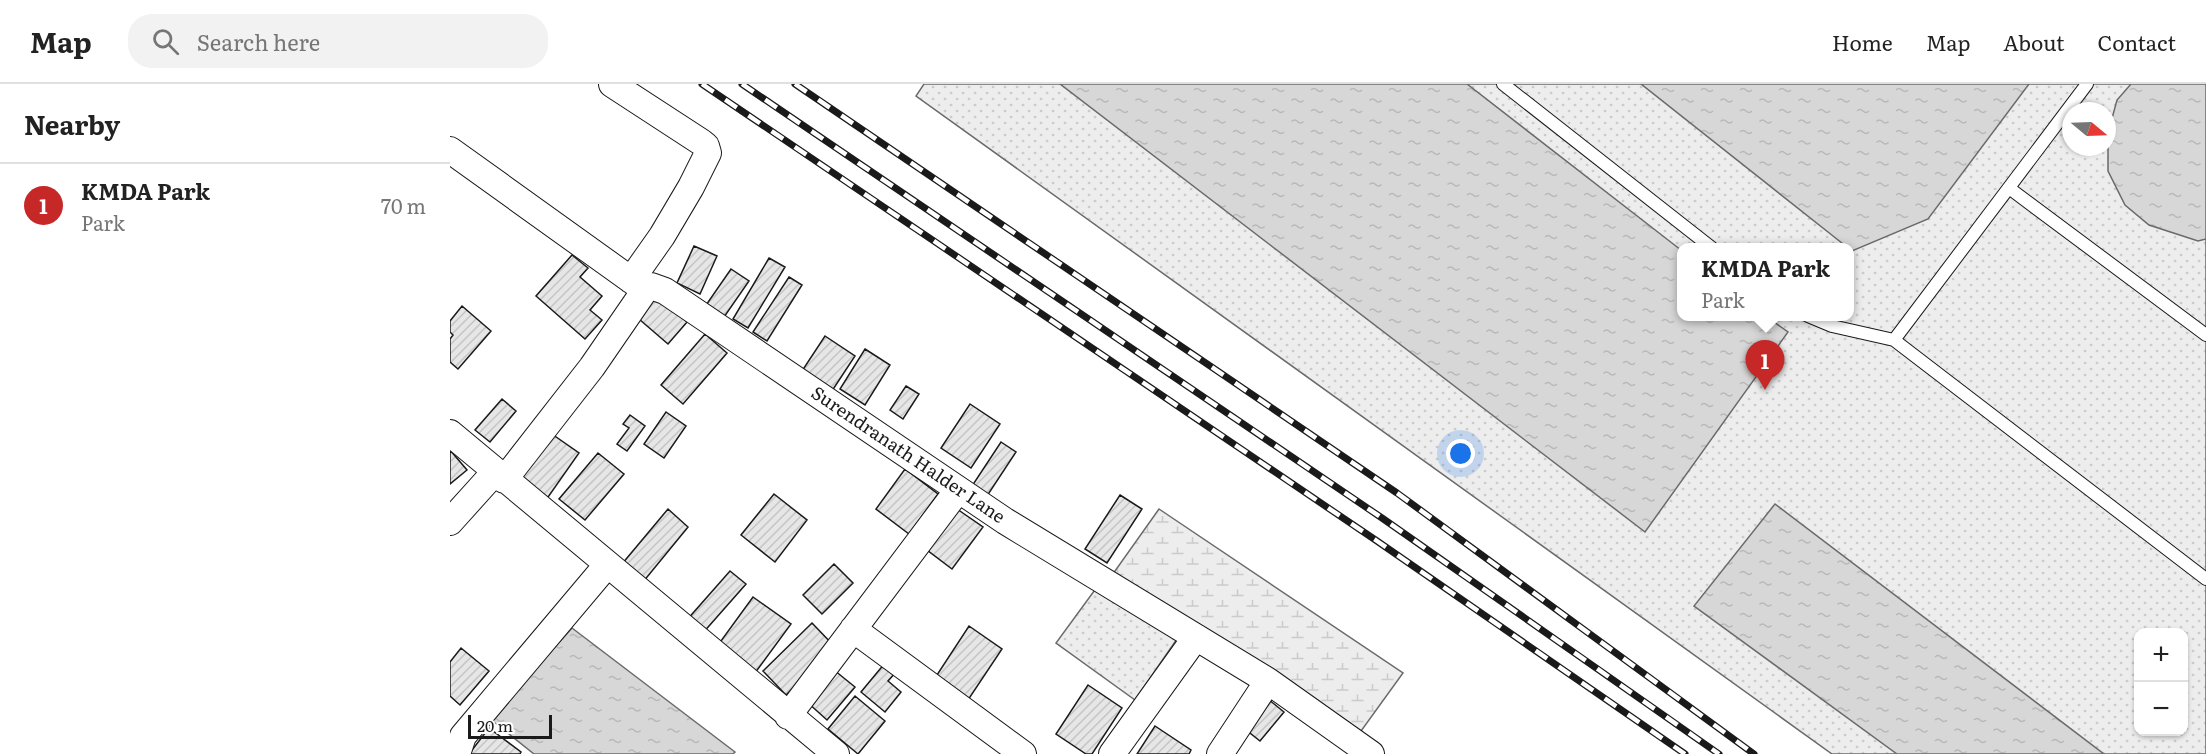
<!DOCTYPE html>
<html lang="en">
<head>
<meta charset="utf-8">
<style>
	:root { --surface:#fff; --page:#f2f2f2; --text:#222; --muted:#767676; --line:#e0e0e0; --accent:#c62828 }
	body { margin:0; font-family:Literata,serif; background:var(--page); color:var(--text) }
	.controls { position:absolute; right:18px; bottom:18px; display:grid; overflow:hidden; border-radius:12px; box-shadow:0 2px 4px #0004 }
	.controls button { width:54px; height:54px; display:grid; place-items:center; padding:0; border:0; border-bottom:2px solid var(--line); background:var(--surface); color:var(--text); font:30px sans-serif }
	.compass { position:absolute; left:1612px; top:18px; width:54px; height:54px; border-radius:50%; background:var(--surface); box-shadow:0 2px 4px #0004; rotate:109deg }
	.scale { position:absolute; left:18px; bottom:15px; width:84px; box-sizing:border-box; padding-left:6px; border:3px solid #1a1a1a; border-top:0; font-size:16px; line-height:21px; white-space:nowrap; color:#1a1a1a; -webkit-text-stroke:4px #fff; paint-order:stroke }
	.you { position:absolute; left:1011px; top:370px; width:21px; height:21px; margin:-15px; border:4px solid #fff; border-radius:50%; background:#1a73e8; box-shadow:0 0 0 9px #1a73e833 }
	.badge { display:grid; place-items:center; width:39px; height:39px; border-radius:50%; background:var(--accent); color:#fff; font-size:20px; font-weight:700 }
	.pin { position:absolute; translate:-50% -50px; filter:drop-shadow(0 2px 3px #0008) }
	.pin::after { content:''; position:absolute; top:32px; width:21px; height:18px; background:inherit; clip-path:polygon(0 0,100% 0,50% 100%) }
	.popup { position:absolute; left:1227px; top:159px; width:177px; height:78px; box-sizing:border-box; display:grid; place-content:center; border-radius:12px; background:var(--surface); filter:drop-shadow(0 2px 4px #0005); font-size:20px; white-space:nowrap; color:var(--muted) }
	.popup b { font-size:22px; color:var(--text) }
	.popup::after { content:''; position:absolute; left:50%; top:100%; margin-left:-12px; border:12px solid transparent; border-top-color:var(--surface) }
	.list { margin:0; padding:0; list-style:none }
	h2 { display:flex; justify-content:space-between; align-items:center; height:78px; margin:0; padding:0 24px; font-size:26px }
	h2 small { font-size:20px; font-weight:400; color:var(--muted) }
	.list li { display:grid; grid-template-columns:39px 1fr auto; gap:18px; align-items:center; box-sizing:border-box; height:84px; padding:0 24px; border-top:2px solid var(--line) }
	.list b { display:block; font-size:22px; white-space:nowrap }
	.list p { margin:0; font-size:20px; white-space:nowrap; color:var(--muted) }
	.list em { font-size:20px; font-style:normal; color:var(--muted) }
	.icon { flex:none; width:33px; height:33px; fill:none; stroke:currentColor; stroke-width:2; stroke-linecap:round; stroke-linejoin:round }
	.map { position:relative; flex:none; width:1756px; height:670px; overflow:hidden }
	header { display:flex; align-items:center; gap:36px; box-sizing:border-box; height:84px; padding:0 30px; background:var(--surface); border-bottom:2px solid var(--line) }
	header strong { font-size:28px }
	nav { display:flex; gap:33px; margin-inline-start:auto; font-size:21px }
	.search { width:420px; height:54px; background:var(--page); display:flex; align-items:center; gap:15px; box-sizing:border-box; padding:0 21px; border-radius:24px; color:var(--muted); font-size:22px }
	main { display:flex }
	aside { flex:1; background:var(--surface) }
	.map>svg:first-child { display:block }
	.wetland { fill:url(#wetland-marsh); stroke:#6a6a6a; stroke-width:1.5 }
	.park { fill:url(#park-dots); stroke:#6a6a6a; stroke-width:1.5; fill-rule:evenodd }
	.water { fill:url(#water-ripples); stroke:#6a6a6a; stroke-width:1.5 }
	.building { fill:url(#building-hatch); stroke:#1a1a1a; stroke-width:1.5 }
	.lines { fill:none; stroke-linecap:round; stroke-linejoin:round }
	.lane-casing { stroke:#1a1a1a; stroke-width:14 }
	.street-casing { stroke:#1a1a1a; stroke-width:28 }
	.lane { stroke:#fff; stroke-width:12 }
	.street { stroke:#fff; stroke-width:26 }
	.rail-casing { stroke:#1a1a1a; stroke-width:7 }
	.rail { stroke:#fff; stroke-width:4.5; stroke-dasharray:14; stroke-linecap:butt }
	.labels { text-anchor:middle; stroke-width:4.5; stroke-linejoin:round; paint-order:stroke }
	.street-label { font-size:18px; fill:#1a1a1a; stroke:#fff }
</style>
</head>
<body>
<header>
<strong>Map</strong>
<div class="search"><svg class="icon" aria-label="search" viewBox="0 0 24 24"><circle cx="10" cy="10" r="6"/><path d="M15 15l6 6"/></svg>Search here</div>
<nav><a>Home</a><a>Map</a><a>About</a><a>Contact</a></nav>
</header>
<main>
<aside>
<h2>Nearby<small></small></h2>
<ul class="list">
<li><span class="badge">1</span><div><b>KMDA Park</b><p>Park</p></div><em>70 m</em></li>
</ul>
</aside>
<div class="map">
<svg width="1756" height="670" viewBox="0 0 1756 670">
	<defs>
		<pattern id="wetland-marsh" width="20" height="14" patternUnits="userSpaceOnUse" patternTransform="scale(1.5)"><rect width="20" height="14" fill="#ededed"/><path d="M1 5h8M5 5V1M11 12h8M15 12V8" fill="none" stroke="#cbcbcb"/></pattern>
		<pattern id="park-dots" width="8" height="8" patternUnits="userSpaceOnUse" patternTransform="scale(1.5)"><rect width="8" height="8" fill="#ededed"/><path d="M2 2h.1M6 6h.1" fill="none" stroke="#cbcbcb" stroke-width="1.8" stroke-linecap="round"/></pattern>
		<pattern id="water-ripples" width="26" height="14" patternUnits="userSpaceOnUse" patternTransform="scale(1.5)"><rect width="26" height="14" fill="#d7d7d7"/><path d="M2 4q2-2 4 0t4 0M15 11q2-2 4 0t4 0" fill="none" stroke="#b8b8b8"/></pattern>
		<pattern id="building-hatch" width="6" height="6" patternUnits="userSpaceOnUse" patternTransform="scale(1.5)"><rect width="6" height="6" fill="#e6e6e6"/><path d="M-1 1l2-2M0 6l6-6M5 7l2-2" fill="none" stroke="#c5c5c5"/></pattern>
	</defs>
	<rect width="100%" height="100%" fill="#fff"/>
	<path class="wetland" d="M709 425 953 589 906 654 660 494Z"/>
	<path class="park" d="M474 0H1756V670H1382L466 12ZM1621 27H1657V63H1621ZM1231 164H1399V232H1231ZM1688 548H1734V648H1688Z
		M647 503 729 552 685 616 606 559Z"/>
	<path class="water" d="M610 0H1017L1231 166V232L1317 233 1338 248 1195 448Z
		M1191 0H1579L1478 135 1402 167Z
		M1681 0H1756V155L1748 157 1699 141 1675 121 1658 87V49L1667 16Z
		M1325 420 1654 670H1447L1244 522Z
		M122 544 285 668 283 670H84L40 635Z"/>
	<path class="building" d="M244 162 267 172 250 210 227 199Z
		M122 171 138 184 130 193 152 212 140 226 152 236 135 255 86 212Z
		M319 174 335 183 298 244 283 235Z
		M281 185 299 197 272 236 254 224Z
		M339 193 352 201 317 257 303 248Z
		M202 207 237 238 218 260 182 229Z
		M12 222 41 247 8 285 0 278V255L3 251 0 248V237Z
		M255 250 277 269 233 320 211 301Z
		M375 252 405 272 380 310 350 290Z
		M415 265 440 281 415 321 390 305Z
		M456 302 469 310 453 335 440 326Z
		M52 315 66 327 40 358 25 346Z
		M520 320 550 340 521 384 491 364Z
		M216 328 236 342 214 374 194 360Z
		M180 331 195 342 177 367 167 360 179 344 173 340Z
		M99 348 129 369 96 416 66 394Z
		M551 358 566 368 537 412 522 402Z
		M0 366 17 386 0 400Z
		M148 369 174 390 135 436 109 415Z
		M455 385 488 410 459 450 426 425Z
		M324 410 357 436 325 478 291 451Z
		M670 411 692 425 657 479 635 465Z
		M218 425 238 443 193 498 172 480Z
		M507 425 533 443 502 485 477 466Z
		M384 480 403 499 372 530 353 511Z
		M280 487 296 500 252 550 236 537Z
		M303 513 341 540 305 589 268 561Z
		M362 539 385 563 336 611 313 587Z
		M519 542 552 565 516 619 483 597Z
		M11 564 39 587 10 621 0 612V578Z
		M435 579 446 588 438 597 451 608 435 628 411 608Z
		M384 586 405 603 377 636 357 618Z
		M638 601 672 624 642 670H636L606 650Z
		M405 612 435 637 408 670 378 645Z
		M818 615 834 628 810 657 795 645Z
		M705 642 741 666 739 670H687Z
		M39 644 71 668 70 670H19Z"/>
	<g class="lines">
		<defs>
			<path id="lane" d="M1053 0 1262 164
				M1637 0 1444 256 1756 495
				M1559 104 1756 251
				M1358 232 1382 242 1444 256"/>
			<path id="street" d="M162 0 251 58 256 62 258 69 241 103 212 152 181 196
				M0 66 195 206
				M0 349 386 670
				M54 396 142 283 195 206 201 202 215 207 555 437 818 597 921 670
				M0 438 45 388
				M403 545 573 670
				M338 632 508 406
				M7 670 13 652 157 481
				M662 670 746 553
				M770 670 818 597"/>
		</defs>
		<use href="#lane" class="lane-casing"/>
		<use href="#street" class="street-casing"/>
		<use href="#lane" class="lane"/>
		<use href="#street" class="street"/>
		<defs>
			<path id="rail" d="M252 0 927 457 1235 670
				M292 0 932 434 1269 670
				M345 0 947 409 1304 670"/>
		</defs>
		<use href="#rail" class="rail-casing"/>
		<use href="#rail" class="rail"/>
	</g>
	<g class="labels">
		<g class="street-label">
			<text transform="translate(458 371) rotate(34)" y="6">Surendranath Halder Lane</text>
		</g>
	</g>
</svg>
<div class="controls">
<button>+</button>
<button>−</button>
</div>
<svg class="compass" viewBox="-18 -18 36 36"><path d="M0-13l5 13h-10z" fill="#e53935"/><path d="M0 13l5-13h-10z" fill="#767676"/></svg>
<div class="scale">20 m</div>
<div class="you"></div>
<div class="pin badge" style="left:1315px;top:306px">1</div>
<div class="popup"><b>KMDA Park</b>Park</div>
</div>
</main>
</body>
</html>
